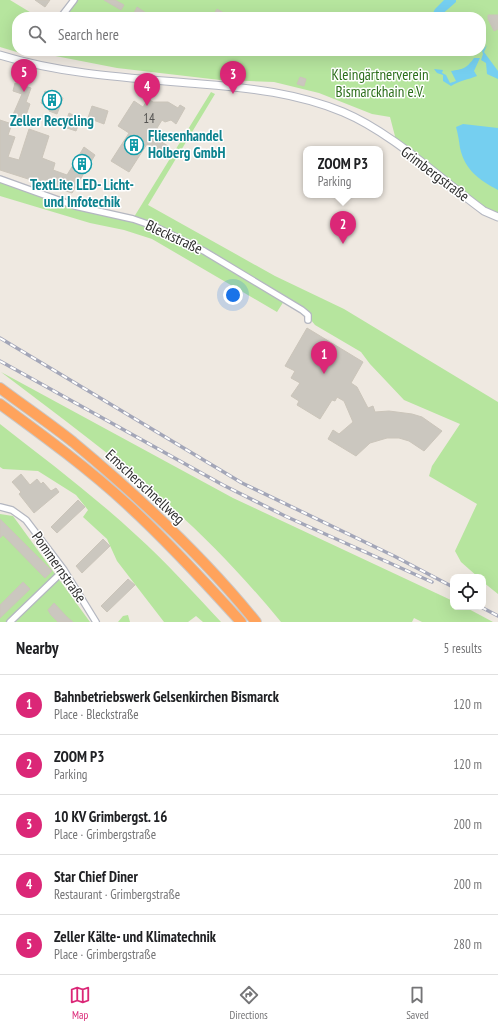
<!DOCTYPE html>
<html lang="en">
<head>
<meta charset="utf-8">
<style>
	:root { --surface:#fff; --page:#f2f2f2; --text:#202124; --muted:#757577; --line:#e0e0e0; --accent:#db2777 }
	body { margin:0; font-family:"PT Sans Narrow",sans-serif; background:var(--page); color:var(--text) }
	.controls { position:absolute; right:12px; bottom:12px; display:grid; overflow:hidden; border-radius:8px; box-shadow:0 4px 16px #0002 }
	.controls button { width:36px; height:36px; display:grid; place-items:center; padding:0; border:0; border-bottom:1px solid var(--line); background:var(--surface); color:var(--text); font:20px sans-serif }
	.you { position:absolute; left:233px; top:295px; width:14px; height:14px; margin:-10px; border:3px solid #fff; border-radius:50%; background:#1a73e8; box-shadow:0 0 0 6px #1a73e833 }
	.badge { display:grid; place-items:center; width:26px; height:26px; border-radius:50%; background:var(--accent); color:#fff; font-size:13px; font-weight:700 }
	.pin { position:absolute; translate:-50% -33px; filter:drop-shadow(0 1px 2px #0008) }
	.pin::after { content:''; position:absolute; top:21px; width:14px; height:12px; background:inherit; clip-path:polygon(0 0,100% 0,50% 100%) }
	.popup { position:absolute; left:303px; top:146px; width:80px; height:52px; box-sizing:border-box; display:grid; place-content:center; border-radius:8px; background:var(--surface); filter:drop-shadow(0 1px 3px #0005); font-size:13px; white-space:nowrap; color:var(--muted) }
	.popup b { font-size:15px; color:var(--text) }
	.popup::after { content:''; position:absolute; left:50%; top:100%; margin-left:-8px; border:8px solid transparent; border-top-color:var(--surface) }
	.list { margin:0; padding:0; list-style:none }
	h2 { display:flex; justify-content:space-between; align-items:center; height:52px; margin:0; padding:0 16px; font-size:17px }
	h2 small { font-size:13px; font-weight:400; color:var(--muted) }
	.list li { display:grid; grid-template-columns:26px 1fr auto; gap:12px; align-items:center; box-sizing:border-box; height:60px; padding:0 16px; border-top:1px solid var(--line) }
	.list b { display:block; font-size:15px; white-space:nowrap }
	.list p { margin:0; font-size:13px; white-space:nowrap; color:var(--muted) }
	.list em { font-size:13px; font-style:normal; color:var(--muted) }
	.icon { flex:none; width:22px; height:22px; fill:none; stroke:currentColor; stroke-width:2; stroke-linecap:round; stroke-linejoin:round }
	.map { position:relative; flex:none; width:498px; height:622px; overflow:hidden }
	.search { position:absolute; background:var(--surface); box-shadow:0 4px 16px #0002; left:12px; right:12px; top:12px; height:44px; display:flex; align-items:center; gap:10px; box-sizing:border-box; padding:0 14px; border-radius:16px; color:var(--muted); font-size:15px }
	.sheet { height:352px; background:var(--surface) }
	nav { display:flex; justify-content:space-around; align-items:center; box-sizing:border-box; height:56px; border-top:1px solid var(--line); background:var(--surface); font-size:11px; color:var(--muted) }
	nav a { display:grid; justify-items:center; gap:2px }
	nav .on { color:var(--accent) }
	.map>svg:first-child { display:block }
	.green { fill:#b6e59e }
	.water { fill:#75cff0 }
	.building { fill:#cbc7bf; stroke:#cbc5ba }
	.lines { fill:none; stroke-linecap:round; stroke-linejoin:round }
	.minor-casing { stroke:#b4b7c1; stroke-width:8 }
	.tertiary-casing { stroke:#b4b7c1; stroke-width:9 }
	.motorway-casing { stroke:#c9c9c9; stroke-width:12 }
	.minor { stroke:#fff; stroke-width:5.5 }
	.tertiary { stroke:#fff; stroke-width:7 }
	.motorway { stroke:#ffa35c; stroke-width:10 }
	.rail-casing { stroke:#a3a6b8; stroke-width:3.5 }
	.rail { stroke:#fff; stroke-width:2; stroke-dasharray:6; stroke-linecap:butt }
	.labels { text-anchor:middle; stroke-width:3; stroke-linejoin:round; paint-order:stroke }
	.number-label { font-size:13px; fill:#555452 }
	.park-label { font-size:15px; fill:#2c6e1b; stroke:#fff }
	.culture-label { font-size:15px; font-weight:bold; fill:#0d838f; stroke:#fff }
	.street-label { font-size:15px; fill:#2e2e2e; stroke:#fff }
</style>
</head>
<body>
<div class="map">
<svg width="498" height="622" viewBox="0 0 498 622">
	<rect width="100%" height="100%" fill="#efe9e1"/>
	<path class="green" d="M0 0H10L38 17H17V51H33L30 56 0 47Z
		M75 0H498V214L485 208 396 140 390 117 372 114 319 93 274 82 220 80 117 68 40 53 37 51H481V17H63Z
		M211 92 215 94 148 205 275 276 344 309 498 402V594L483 582V577H478L461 562 455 551 477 504 429 476 432 466 460 424 404 400 370 364 361 352 315 325 307 315 284 301 277 312 152 239 124 230 90 223 0 196V180L74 207 134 217Z
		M1 372 233 498 453 601V607H465L493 622H422L414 618 412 622H281C248 582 211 542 172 508 118 459 59 416 1 372Z
		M0 424C46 460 93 495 136 535 166 562 193 592 221 622H203L196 616 188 622H164L117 561 107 539 83 517 88 510 76 495 38 471 3 469 0 467Z
		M0 514 13 516 90 622H0Z
		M128 615 130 622H118L123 616Z"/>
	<path class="water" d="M444 0H456V2L439 17H431L435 9Z
		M487 45 484 52 498 71V79L487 74 486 63 481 60 483 54 482 51Z
		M474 58H480L474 71 477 76C467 80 461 80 451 86L443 81V75L437 73 434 69 443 70 442 73 446 75 450 83 456 81 451 71C463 69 466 69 474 58Z
		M463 124 498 128V190C479 180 465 170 460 148 459 141 458 134 456 127Z"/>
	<path class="building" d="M35 0H50L45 7Z
		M104 0H115L124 5 121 10Z
		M137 7 143 11 153 17H132Z
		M217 9 231 17H212Z
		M488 15H498V29L494 31 488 19Z
		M300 77 306 79 304 86 297 84Z
		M15 83 31 88 26 102 30 104 24 121 12 117 22 94 13 91Z
		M45 91 63 98 57 114 49 111 50 107 41 103Z
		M346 92 352 93 350 99 345 98Z
		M148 99 153 102H168L178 108 180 105 185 108 176 124 171 120 165 122 162 120 152 136 168 146 163 154 147 144 129 172 111 161 129 133 118 126 134 101 143 107Z
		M92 106 108 111 104 124 88 118Z
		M69 113 75 116 72 124 78 126 76 131 64 127Z
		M0 120 12 124 8 135 15 137 8 157 19 160 29 129 49 136 42 158 55 163 53 170 67 175 84 147 95 155 72 193 0 170Z
		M307 328 363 362 351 383 357 387 368 408 373 406 375 412 389 411 412 414 422 417 442 431 424 451 409 441 399 438H387L370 443 356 456 328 439 333 430 339 434 353 422 344 401 337 397 335 401 332 400 320 419 297 405 299 401 291 396 300 383 291 378 295 371 285 366Z
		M21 474 30 485 37 479 41 484 43 482 51 491 56 488 59 492 34 513 19 494 21 492 12 482Z
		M78 500 85 507 57 533 51 527Z
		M0 519 52 571 45 578 3 535 0 538Z
		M103 539 110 546 82 573 76 566Z
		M128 579 135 585 107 612 101 606Z
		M23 582 30 589 0 618V605Z
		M54 603 67 617 73 622H58L51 615 48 610Z"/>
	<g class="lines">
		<defs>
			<path id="minor" d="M61 17 74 0
				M0 179 75 206 133 219 156 227 204 251 302 310 308 315V320
				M0 507 12 510 26 520 64 570 96 622
				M10 622 64 570"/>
			<path id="tertiary" d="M0 55C65 75 133 78 201 84 250 88 297 93 343 112 393 133 440 179 484 211L498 217"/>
			<path id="motorway" d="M0 388C24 406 49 423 73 442 138 496 203 556 256 622
				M0 404C44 436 89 469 129 506 168 542 205 582 241 622"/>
		</defs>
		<use href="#minor" class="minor-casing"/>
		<use href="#tertiary" class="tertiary-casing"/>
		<use href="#motorway" class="motorway-casing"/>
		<use href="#minor" class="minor"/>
		<use href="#tertiary" class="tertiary"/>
		<use href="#motorway" class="motorway"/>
		<defs>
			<path id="rail" d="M0 338 242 483 394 556 453 587
				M0 361 223 485 285 516 432 582
				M481 607 498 616"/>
		</defs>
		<use href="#rail" class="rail-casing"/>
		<use href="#rail" class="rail"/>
	</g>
	<defs>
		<symbol id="building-ring" viewBox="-11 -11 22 22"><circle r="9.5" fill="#fff" stroke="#0f9aa8" stroke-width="1.5"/><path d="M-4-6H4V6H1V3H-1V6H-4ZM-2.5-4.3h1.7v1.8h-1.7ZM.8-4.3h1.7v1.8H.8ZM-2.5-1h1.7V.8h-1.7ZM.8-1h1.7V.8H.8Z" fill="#0f9aa8"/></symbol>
	</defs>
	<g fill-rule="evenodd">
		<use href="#building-ring" x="41" y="89" width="22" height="22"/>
		<use href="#building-ring" x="123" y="134" width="22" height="22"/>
		<use href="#building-ring" x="71" y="153" width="22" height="22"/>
	</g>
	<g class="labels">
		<g class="number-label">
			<text x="149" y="123">14</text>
		</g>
		<g class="park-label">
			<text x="380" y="80">Kleingärtnerverein<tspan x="380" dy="17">Bismarckhain e.V.</tspan></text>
		</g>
		<g class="culture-label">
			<text x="52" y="126">Zeller Recycling</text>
			<text x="148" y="141" text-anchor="start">Fliesenhandel<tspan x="148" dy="17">Holberg GmbH</tspan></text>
			<text x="82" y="190">TextLite LED- Licht-<tspan x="82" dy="17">und Infotechik</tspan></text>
		</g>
		<g class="street-label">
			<text transform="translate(435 174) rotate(37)" y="5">Grimbergstraße</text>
			<text transform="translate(174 237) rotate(25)" y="5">Bleckstraße</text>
			<text transform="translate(145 487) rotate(43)" y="5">Emscherschnellweg</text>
			<text transform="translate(59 567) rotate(55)" y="5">Pommernstraße</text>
		</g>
	</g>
</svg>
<div class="controls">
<button><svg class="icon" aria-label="locate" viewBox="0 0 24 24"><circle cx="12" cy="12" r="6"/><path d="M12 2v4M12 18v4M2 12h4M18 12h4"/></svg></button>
</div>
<div class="you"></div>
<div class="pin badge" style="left:324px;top:374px">1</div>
<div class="pin badge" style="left:343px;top:244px">2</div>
<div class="popup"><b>ZOOM P3</b>Parking</div>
<div class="pin badge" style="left:233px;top:94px">3</div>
<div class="pin badge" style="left:147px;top:106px">4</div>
<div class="pin badge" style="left:24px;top:92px">5</div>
<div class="search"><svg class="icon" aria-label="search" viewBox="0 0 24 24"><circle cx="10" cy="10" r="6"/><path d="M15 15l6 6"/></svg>Search here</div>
</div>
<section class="sheet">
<h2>Nearby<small>5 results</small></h2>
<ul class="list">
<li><span class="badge">1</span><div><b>Bahnbetriebswerk Gelsenkirchen Bismarck</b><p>Place · Bleckstraße</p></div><em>120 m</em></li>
<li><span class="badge">2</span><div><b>ZOOM P3</b><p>Parking</p></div><em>120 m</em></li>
<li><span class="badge">3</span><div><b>10 KV Grimbergst. 16</b><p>Place · Grimbergstraße</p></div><em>200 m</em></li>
<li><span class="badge">4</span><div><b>Star Chief Diner</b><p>Restaurant · Grimbergstraße</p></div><em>200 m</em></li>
<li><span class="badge">5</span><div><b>Zeller Kälte- und Klimatechnik</b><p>Place · Grimbergstraße</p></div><em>280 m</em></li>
</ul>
</section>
<nav>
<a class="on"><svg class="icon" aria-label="map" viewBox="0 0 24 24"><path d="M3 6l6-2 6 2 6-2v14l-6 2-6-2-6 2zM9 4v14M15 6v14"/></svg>Map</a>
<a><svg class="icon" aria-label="directions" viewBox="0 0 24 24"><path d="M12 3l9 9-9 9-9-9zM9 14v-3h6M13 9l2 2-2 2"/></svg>Directions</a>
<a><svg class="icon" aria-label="saved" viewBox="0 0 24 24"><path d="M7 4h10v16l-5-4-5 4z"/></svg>Saved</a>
</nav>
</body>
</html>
